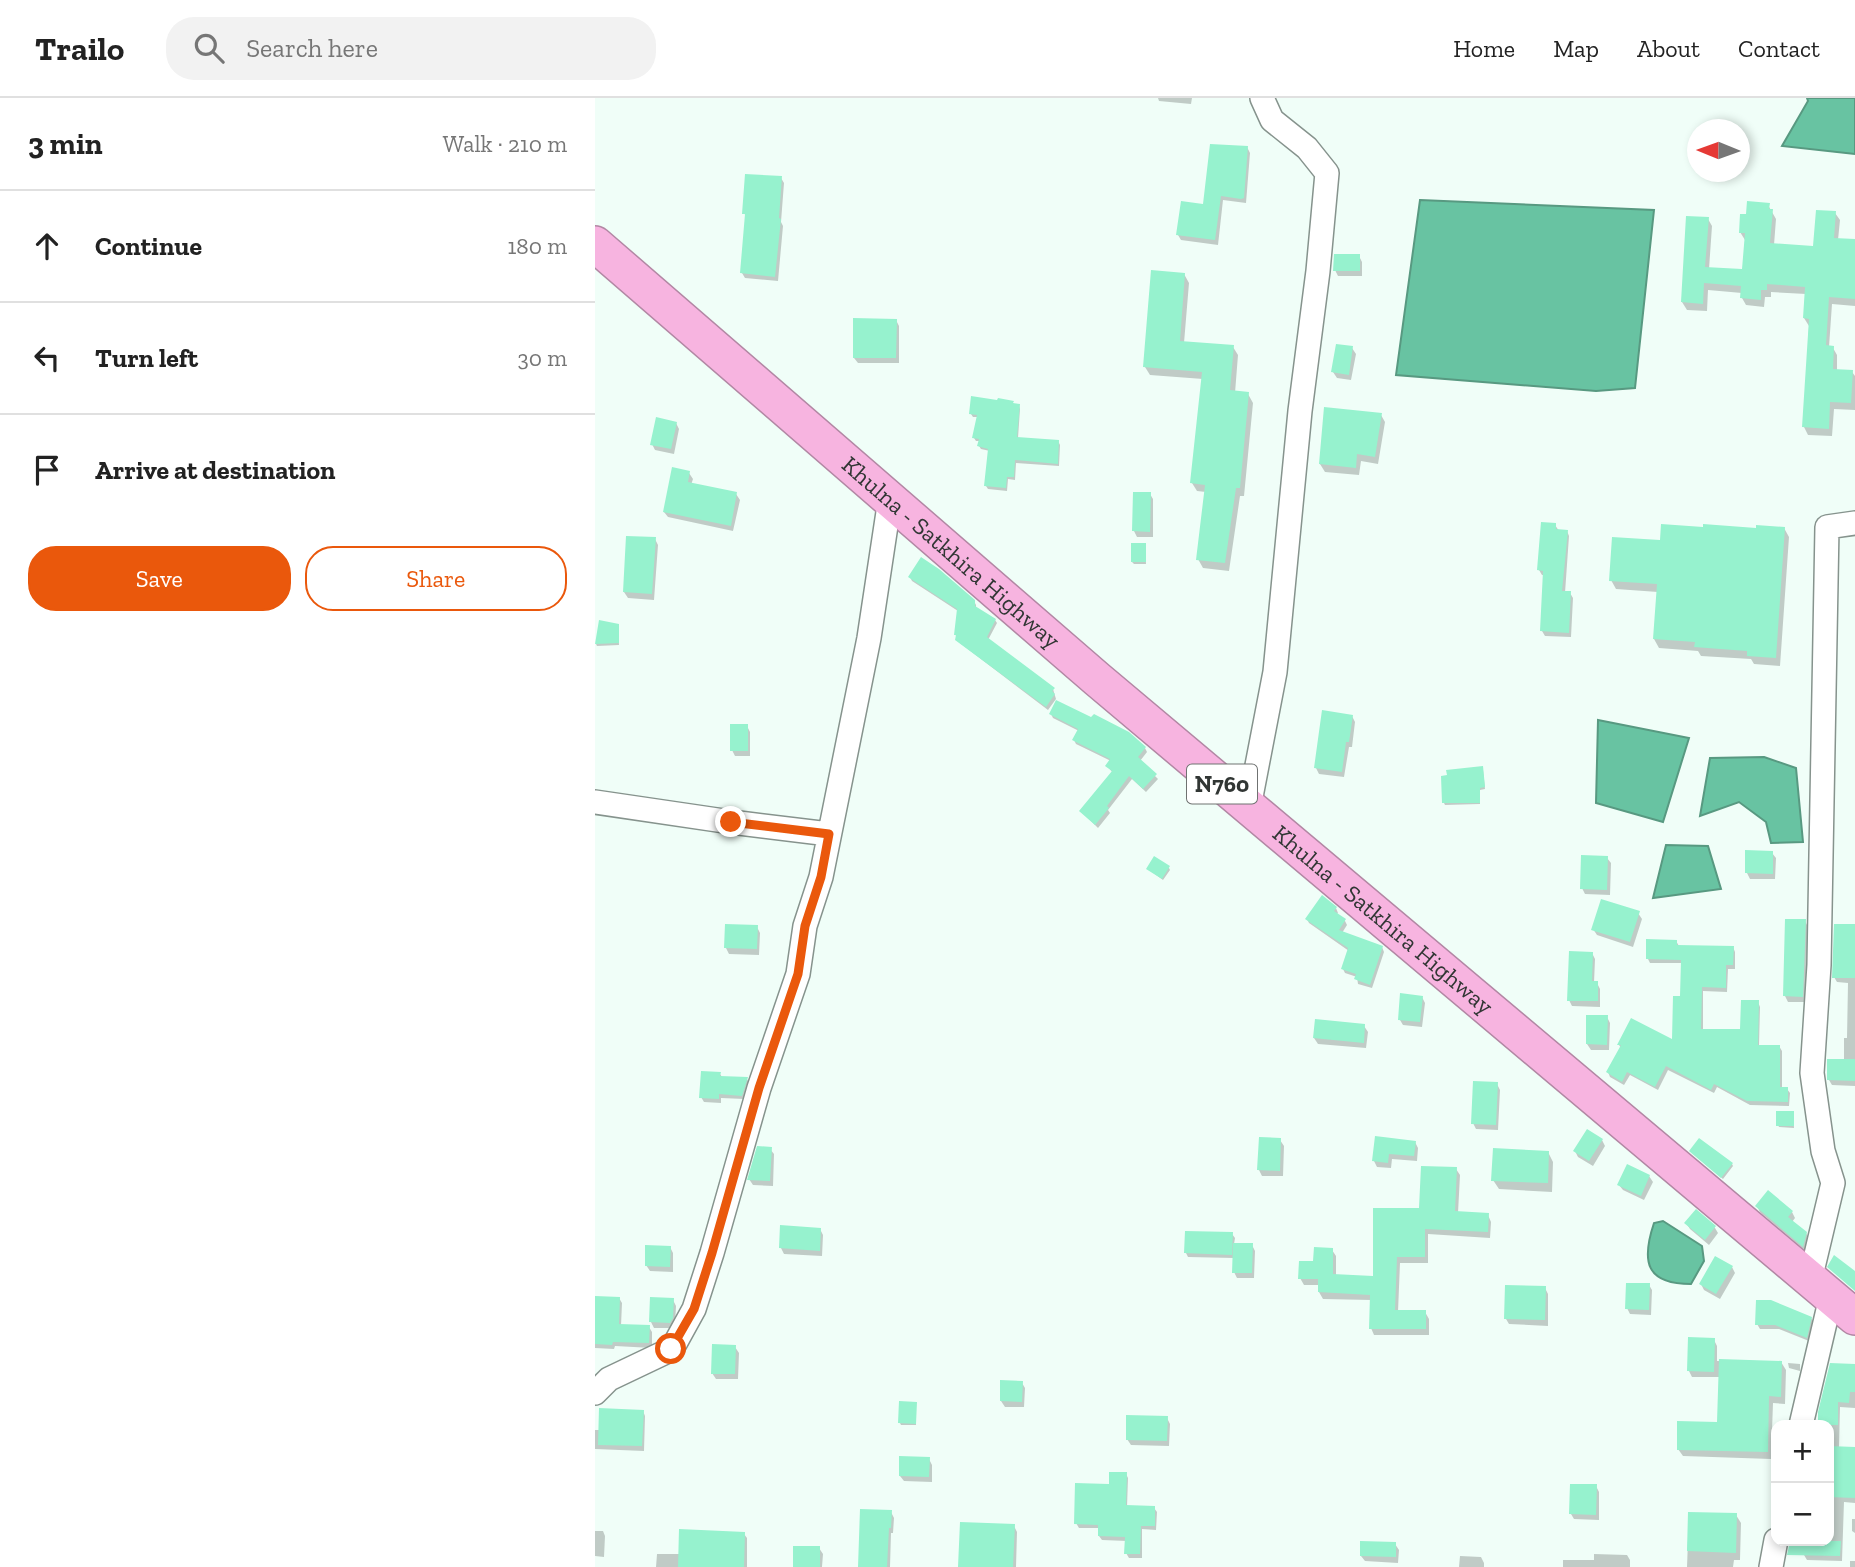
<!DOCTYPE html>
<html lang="en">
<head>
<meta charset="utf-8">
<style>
	:root { --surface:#fff; --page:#f2f2f2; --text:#222; --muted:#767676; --line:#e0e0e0; --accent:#ea580c }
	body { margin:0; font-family:"Zilla Slab",serif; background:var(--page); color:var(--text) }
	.controls { position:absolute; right:21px; bottom:21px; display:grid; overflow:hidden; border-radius:14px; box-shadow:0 4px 10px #0003 }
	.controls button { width:63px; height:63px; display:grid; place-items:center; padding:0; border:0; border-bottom:2px solid var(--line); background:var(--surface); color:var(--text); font:35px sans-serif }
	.compass { position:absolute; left:1092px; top:21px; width:63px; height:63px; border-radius:50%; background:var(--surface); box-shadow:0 4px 10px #0003; rotate:271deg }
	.stop { position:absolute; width:21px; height:21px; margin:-16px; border:5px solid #ea580c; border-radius:50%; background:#fff }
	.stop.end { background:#ea580c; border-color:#fff; box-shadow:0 2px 7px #0008 }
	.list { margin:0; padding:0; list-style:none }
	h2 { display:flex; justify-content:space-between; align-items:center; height:91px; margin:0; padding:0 28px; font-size:30px }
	h2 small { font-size:23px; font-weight:400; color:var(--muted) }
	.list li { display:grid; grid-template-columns:46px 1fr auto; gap:21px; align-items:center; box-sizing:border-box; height:112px; padding:0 28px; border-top:2px solid var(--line) }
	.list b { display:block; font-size:26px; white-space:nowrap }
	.list em { font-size:23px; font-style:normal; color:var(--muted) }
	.actions { display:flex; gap:14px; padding:21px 28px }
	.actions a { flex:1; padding:16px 0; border:2px solid var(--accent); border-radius:28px; text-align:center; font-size:24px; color:var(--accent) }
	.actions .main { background:var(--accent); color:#fff }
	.icon { flex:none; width:38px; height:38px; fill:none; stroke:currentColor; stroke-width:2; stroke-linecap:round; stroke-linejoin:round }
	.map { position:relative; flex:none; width:1260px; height:1469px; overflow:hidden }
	header { display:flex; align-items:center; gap:42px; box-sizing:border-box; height:98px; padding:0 35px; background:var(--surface); border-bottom:2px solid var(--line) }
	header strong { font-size:33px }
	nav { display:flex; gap:38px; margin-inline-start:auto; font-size:24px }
	.search { width:490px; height:63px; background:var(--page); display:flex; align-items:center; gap:18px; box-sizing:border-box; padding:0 24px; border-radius:28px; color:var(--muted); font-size:26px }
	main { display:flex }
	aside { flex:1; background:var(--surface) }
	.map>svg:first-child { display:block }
	.water { fill:#68c3a2; stroke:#589981; stroke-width:2 }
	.shadow { fill:#0003 }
	.building { fill:#96f2ce }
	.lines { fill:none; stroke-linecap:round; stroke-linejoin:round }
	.minor-casing { stroke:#86938d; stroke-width:26 }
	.highway-casing { stroke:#b288a4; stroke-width:38 }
	.minor { stroke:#fff; stroke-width:23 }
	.highway { stroke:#f7b4e0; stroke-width:35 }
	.route { stroke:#ea580c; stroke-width:9 }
	.labels { text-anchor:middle; stroke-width:6; stroke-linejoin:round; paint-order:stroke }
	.shield { fill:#fff; stroke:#6f7271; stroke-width:2 }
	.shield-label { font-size:23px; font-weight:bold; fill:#313634 }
	.street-label { font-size:24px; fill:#313634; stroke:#fff }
</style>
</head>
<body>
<header>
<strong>Trailo</strong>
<div class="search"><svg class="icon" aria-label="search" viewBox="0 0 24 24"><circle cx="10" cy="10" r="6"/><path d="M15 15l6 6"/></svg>Search here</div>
<nav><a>Home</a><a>Map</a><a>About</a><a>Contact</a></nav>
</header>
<main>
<aside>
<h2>3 min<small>Walk · 210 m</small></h2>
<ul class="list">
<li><svg class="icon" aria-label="ahead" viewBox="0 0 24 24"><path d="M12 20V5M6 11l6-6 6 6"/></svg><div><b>Continue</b></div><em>180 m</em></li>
<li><svg class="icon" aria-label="left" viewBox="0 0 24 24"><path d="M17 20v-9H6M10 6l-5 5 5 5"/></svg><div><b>Turn left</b></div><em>30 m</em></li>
<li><svg class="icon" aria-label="arrive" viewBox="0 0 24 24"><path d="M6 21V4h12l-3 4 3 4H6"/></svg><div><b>Arrive at destination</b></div></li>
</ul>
<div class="actions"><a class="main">Save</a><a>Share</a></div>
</aside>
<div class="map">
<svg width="1260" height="1469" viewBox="0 0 1260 1469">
	<rect width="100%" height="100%" fill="#f0fef8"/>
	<path class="water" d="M1212 0H1260V56L1187 48 1213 3Z
		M825 102 1059 112 1040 290 1001 293 801 277Z
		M1003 622 1094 640 1068 724 1001 705Z
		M1169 659 1201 670 1208 744 1176 745 1171 724 1144 704 1105 718 1115 660Z
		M1071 747 1113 748 1126 791 1058 800Z
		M1068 1123 1107 1148 1109 1163 1096 1186C1051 1186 1046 1164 1059 1125Z"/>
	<path class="shadow" d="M563 0H597L596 6 564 3Z
		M652 49 655 55 651 105 628 102 623 147 586 142 583 137 609 108Z
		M186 80 189 85 186 124 188 128 183 183 150 180 147 175 152 120 149 115Z
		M1173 107 1181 121 1179 147 1220 150 1240 115 1245 122 1243 142 1260 143V208L1237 206 1234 249 1238 250 1242 257V273L1257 274 1260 278V312L1239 311 1237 338 1213 337 1209 329 1214 228 1209 220 1211 196 1176 194V199H1170L1169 209 1151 207 1147 200V195L1113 192 1112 213 1092 212 1087 204 1113 121 1117 128 1114 171 1149 173 1150 142 1145 134 1153 118Z
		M764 158 767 164V178H743L740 172Z
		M589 176 594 185 589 245 638 249 643 257 640 295 653 296 658 305 649 398H645L634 473 608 470 603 461 611 394 602 393 597 385 608 281 555 277 550 269Z
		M301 222 304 228V265H263L259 260Z
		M757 250 761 256 756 282 742 280 738 274Z
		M419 307H424L425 311 423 340 463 343 465 347 464 368 421 365 420 382 413 381 412 393 393 391 391 388 395 353 386 351 384 348 385 343H381L379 340 383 319H378L376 316Z
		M786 317 790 324 783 366 766 363 764 377 730 374 725 366Z
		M81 325 84 331 79 356 60 352 57 346Z
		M94 375 98 381 96 387 141 396 145 402 138 433 73 419 69 414Z
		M555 396 558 401V439H542L539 433Z
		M960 427 964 433H972L974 438 970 495H975L978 500 976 539 950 538 947 533 950 477H947L944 472Z
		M1189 430 1194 439 1185 568 1159 566 1156 561 1106 558 1103 553 1064 550 1059 541 1063 494 1021 491 1016 482 1066 444 1163 431Z
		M60 441 63 447 59 502 33 500 29 494Z
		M550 447 551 466H539L537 464Z
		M315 479 379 503 381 507V511L400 522 402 525 393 542 458 591 461 601 453 612 365 545 360 536 363 513 317 483Z
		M5 524 23 527 24 547 2 548 1 546Z
		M456 616 550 650 552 654 545 663 563 681 551 694 537 681 513 712 515 715 503 730 486 713 518 675 512 668 516 663 481 646 479 642 484 633 458 620Z
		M757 618 760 624 757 649H754L749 679 724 676 721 670Z
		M152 628 155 634V658H140L137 652Z
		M888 672 890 691 885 692V706L850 707 849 705Z
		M1177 755 1181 760 1180 781H1155L1152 775Z
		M1012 760 1016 765 1015 797 990 796 987 790Z
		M574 770 575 772 568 782 553 771Z
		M741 810 743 815 741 817 750 823 752 827 747 835 787 849 789 854 777 890 763 886 762 879 750 875 748 871 754 853 714 825 712 821Z
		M1043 815 1047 821 1038 849 1002 837 998 831Z
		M1210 823 1213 829 1210 904H1193L1190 898Z
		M1260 828V988L1237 987 1234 982 1249 963V940H1252L1253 885 1242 884 1239 879Z
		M162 829 165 835 164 857 134 856 131 850Z
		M1081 843 1084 848 1138 849 1140 854V871H1133L1132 894 1108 893V932L1147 933 1163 904 1165 909 1164 948H1184L1187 953V990L1192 991 1195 995 1194 1008 1155 1007 1122 989 1119 995 1073 972 1063 992 1035 977 1029 987 1015 979 1013 974 1026 950 1024 947 1079 944 1087 900V865H1055L1053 861Z
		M997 855 1000 861 999 885H1002L1005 891V909L977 908 974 902Z
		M827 899 830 905 827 929 808 927 805 922Z
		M1012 919 1015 925 1014 952H996L992 946Z
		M769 928 773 934 771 950 723 946 719 940Z
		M125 976 127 979 152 981 154 985 149 1001 126 1000V1005L109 1004 106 999Z
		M902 986 905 992 903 1032 881 1031 878 1025Z
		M1198 1015 1199 1030 1184 1029 1183 1027Z
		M781 1040 820 1044 823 1050 822 1063 797 1061 796 1070 782 1069 779 1063Z
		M685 1042 689 1048 688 1078H667L664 1072Z
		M1007 1042 1010 1048 998 1068 983 1059 980 1053Z
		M175 1051 179 1056 178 1088 158 1087 154 1081Z
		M953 1054 958 1064 957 1094 904 1091 898 1082Z
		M1097 1055 1137 1066 1138 1068 1128 1081Z
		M861 1071 865 1077 863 1115 893 1117 896 1124 895 1140 833 1136V1165H805L803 1214H830L834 1221V1237H779L776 1230V1202L728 1201 724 1194 725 1187H709L705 1180 720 1165 737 1152 741 1158V1178L779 1180 826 1111Z
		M1054 1078 1058 1084 1049 1102 1028 1092 1024 1087Z
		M1162 1108 1197 1114 1200 1120 1197 1124 1211 1135 1214 1141 1211 1153 1165 1114Z
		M1101 1114 1120 1130 1123 1135 1114 1147 1095 1131 1091 1125Z
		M225 1131 228 1137 227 1158 189 1156 186 1150Z
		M637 1136 640 1140 639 1146 657 1147 660 1153 659 1180H642L639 1174V1160L593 1159 591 1155Z
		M75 1149 78 1155V1174L55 1173 51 1167Z
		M1137 1169 1140 1175 1125 1201 1109 1192 1106 1186Z
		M1054 1187 1057 1192 1056 1217 1035 1216 1032 1210Z
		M950 1190 953 1196V1228L914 1226 911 1221Z
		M0 1199 24 1200 27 1205 26 1228 54 1229 57 1234V1250L20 1248 19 1251 0 1250Z
		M78 1202 81 1208 80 1227 78 1230H59L56 1224Z
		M1216 1220 1219 1225 1214 1243 1184 1231H1165L1162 1226Z
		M1119 1242 1122 1248V1263L1186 1264 1191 1272 1190 1306 1178 1305 1176 1361 1088 1358 1083 1351 1124 1326 1125 1279H1097L1094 1273Z
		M140 1249 144 1255 143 1281H121L117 1275Z
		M1193 1265 1205 1266V1273L1194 1270Z
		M1236 1267 1260 1272V1310L1245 1309 1244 1350 1260 1351V1405L1249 1404 1247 1463 1212 1462 1209 1457V1443H1234V1327H1222Z
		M427 1285 430 1290 429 1309H410L406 1303Z
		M321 1305V1327H306L305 1325Z
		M48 1313 50 1318 49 1353 0 1351V1332H5Z
		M572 1320 575 1326 574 1348 536 1347 532 1341Z
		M334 1361 337 1367V1384L309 1383 305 1378Z
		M531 1376 533 1380 532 1409 559 1410 562 1414 561 1432 547 1431V1460H534L531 1455 532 1443 507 1442 504 1438 505 1430H484L481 1425Z
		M1001 1388 1004 1394V1422L979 1421 976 1416Z
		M296 1414 299 1420 298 1435H296L295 1469H265Z
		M1094 1416 1141 1417 1146 1425 1145 1462H1139L1138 1469H1092Z
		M1257 1421H1260V1435L1257 1433Z
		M419 1428 422 1434 421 1469H364Z
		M0 1433H8L10 1438 9 1459 0 1458V1469Z
		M149 1436 152 1440V1469H61L62 1456H85Z
		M800 1446 804 1452 803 1465 770 1463 766 1458Z
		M224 1450 228 1456 227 1469H199Z
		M999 1456 1032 1457 1035 1462V1469H968V1462H999Z
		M865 1458 886 1459 889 1465V1469H864Z
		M1255 1463H1260V1469H1255Z"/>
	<path class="building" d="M615 46 653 48 649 100 646 101 626 98 620 142 581 137 586 103 608 106Z
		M150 76 187 78 184 120 186 121 180 179 145 175 150 116H147Z
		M1152 103 1175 105 1174 111H1178L1175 145 1218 148 1221 112 1241 113 1239 140 1260 141V201L1234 199 1231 247 1239 248 1238 271 1258 272 1256 305 1235 304 1234 331 1207 329 1214 221 1208 220 1210 189 1172 186V192H1166V202L1145 200 1146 188 1109 185 1108 206 1086 204 1091 118 1114 119 1110 169 1147 171 1150 135H1144L1145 116H1151Z
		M739 156H765V173H738Z
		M556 172 590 175 585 243 639 247 635 292 654 294 645 390H641L630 465 601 462 610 387 595 385 607 274 548 269Z
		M258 220 302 221 301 260H258Z
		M741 246 758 248 754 277 736 274Z
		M376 298 402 302 403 300 419 303 418 305 425 306 422 339 464 342 463 366 420 362 419 379H412L411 390 389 388 393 351 382 348 384 341 377 340 382 317 374 316Z
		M729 309 787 315 780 359 762 356 761 370 724 366Z
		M61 319 82 324 76 351 55 347Z
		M77 369 95 373 93 384 142 394 136 428 68 414Z
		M538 394H556L555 434 537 433Z
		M946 424 961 425V431L973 432 967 493H976L974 535 945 533 948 473 942 472Z
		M1066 426 1108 429V426L1161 430V427L1190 429 1181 560 1152 558V553L1099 549 1100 544 1058 541 1062 486 1014 483 1017 439 1065 442Z
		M31 438 61 439 57 496 28 494Z
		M536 445H551V464H536Z
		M326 459 344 471 380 502V508L401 521 392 539 460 590 457 593 460 596 451 609 360 542 361 537H359L362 511 313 479Z
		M4 522 24 526V545L0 546Z
		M461 602 496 619 499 616 534 634 551 649 543 659 562 676 548 691 534 678 512 708 514 710 500 727 484 713 517 673 510 668 515 661 477 642 483 631 454 616Z
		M727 612 758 617 754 644H751L747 674 719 670Z
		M135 626H153V653H135Z
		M888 668 890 689 885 690V705H847L846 678 852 677 851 672Z
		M1150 752 1178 753V776L1150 775Z
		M986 757 1013 758 1012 792 985 791Z
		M559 758 575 768 567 781 551 771Z
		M727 797 742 809 739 813 751 821 744 832 788 848 775 887 759 881 761 876 746 871 753 850 710 821Z
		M1006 801 1045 813 1035 844 996 832Z
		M1190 821H1211L1208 899 1188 898Z
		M130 826 163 827 162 851 129 850Z
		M1239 826H1260V880H1237Z
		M1051 841 1082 842V847L1139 848 1138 867H1131V890L1107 889 1106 931H1145L1146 902H1164L1163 947H1185V989H1193V1004L1152 1003 1119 986 1116 992 1071 968 1060 989 1032 974 1027 984 1011 974 1026 947H1022L1036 920 1077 941 1078 898H1085L1086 862 1051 861Z
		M974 853 998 854 997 883H1003V903H972Z
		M805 895 828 898 825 924 803 922Z
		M991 917H1013L1012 947 991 946Z
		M720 921 770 926 769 945 718 940Z
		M1232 961H1260V983L1232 982Z
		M106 973 126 974 125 978 153 979 147 998 124 996V1001L104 1000Z
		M878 983 903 984 901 1027 876 1026Z
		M1181 1013H1199V1028H1181Z
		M992 1031 1008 1041 994 1063 978 1053Z
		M780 1038 821 1043 819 1058 794 1056 793 1065 777 1063Z
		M664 1039 686 1040 685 1073 662 1072Z
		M1104 1040 1138 1065 1126 1080 1094 1053Z
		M162 1048 177 1049 175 1083 152 1082Z
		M898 1050 954 1053 953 1085 896 1083Z
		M1032 1066 1055 1077 1046 1098 1022 1087Z
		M826 1068 862 1069 860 1113 894 1115 893 1134 830 1131V1159H802L800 1212H831V1231H774L775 1197 723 1194V1181H703L704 1163H718L719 1149 738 1150V1176L778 1178V1110H824Z
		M1173 1092 1198 1113 1193 1119 1212 1134 1208 1149 1160 1108Z
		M1101 1111 1121 1128 1110 1142 1089 1125Z
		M185 1127 226 1130 225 1153 184 1150Z
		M590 1133 638 1134 637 1157 589 1155Z
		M638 1145H658L657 1175H637Z
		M50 1147 76 1148 75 1169 50 1168Z
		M1239 1157 1260 1173V1193L1232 1169Z
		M1120 1158 1138 1168 1121 1196 1104 1186Z
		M1031 1185H1055L1054 1212 1030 1211Z
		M910 1187 951 1188 950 1222 909 1221Z
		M0 1198 25 1199 24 1226 55 1227 54 1245 18 1244 17 1247 0 1246Z
		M55 1199 79 1200 78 1220 75 1225 54 1224Z
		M1161 1202H1176L1217 1219 1212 1240 1180 1227H1160Z
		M1093 1239 1120 1240 1119 1274 1092 1273Z
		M117 1246 141 1247 140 1276H116Z
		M1124 1261 1187 1263 1186 1299 1174 1298 1173 1354 1082 1352V1323L1122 1324Z
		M1235 1265 1260 1266V1294H1255L1254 1305 1243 1304V1327H1223V1314Z
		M405 1282 428 1283 427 1304 405 1303Z
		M304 1303 322 1304 321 1326 303 1325Z
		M4 1310 49 1312 47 1348 3 1347Z
		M531 1317 573 1318 572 1343 531 1342Z
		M1234 1348 1260 1349V1400L1234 1399Z
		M304 1358 335 1359 334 1379 304 1378Z
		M514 1374H532L531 1407 560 1408V1428H546L545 1456H529L530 1439 503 1438V1427L479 1426 480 1385 514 1386Z
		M975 1386H1002L1001 1417 974 1416Z
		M265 1411 297 1412 296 1430H294L292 1469H263Z
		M1093 1414 1142 1415 1141 1455 1092 1453Z
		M365 1424 420 1426 418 1469H363Z
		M84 1431 150 1434 149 1469H83Z
		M765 1443 801 1444V1459L765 1458Z
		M1195 1443H1246L1245 1458 1192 1457Z
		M198 1448H225V1469H198Z"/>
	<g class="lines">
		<defs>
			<path id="minor" d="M0 704 136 724 234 736
				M654 709 680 574 705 313 723 173 732 75 712 50 677 22 667 0
				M1215 1182 1238 1085 1228 1053 1217 975 1224 867 1232 429 1260 425
				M0 1295 14 1281 77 1251 99 1211 117 1155 164 990 203 876 210 828 226 779 274 540 295 401
				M1206 1327 1236 1199
				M1176 1469 1181 1442"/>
			<g id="highway">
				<path id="s1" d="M0 146 502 581 1260 1219"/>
			</g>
		</defs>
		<use href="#minor" class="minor-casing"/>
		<use href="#highway" class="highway-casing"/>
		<use href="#minor" class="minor"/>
		<use href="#highway" class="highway"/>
	</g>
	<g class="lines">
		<path class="route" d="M76 1251 99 1211 117 1155 164 990 203 876 210 828 226 779 234 736 136 724"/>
	</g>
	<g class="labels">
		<rect class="shield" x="592" y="666.5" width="70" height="39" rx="5"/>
		<g class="shield-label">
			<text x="627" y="694">N760</text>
		</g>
		<g class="street-label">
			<text dy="8" stroke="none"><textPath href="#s1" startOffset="471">Khulna - Satkhira Highway</textPath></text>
			<text dy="8" stroke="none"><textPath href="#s1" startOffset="1038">Khulna - Satkhira Highway</textPath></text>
		</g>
	</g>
</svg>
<div class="controls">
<button>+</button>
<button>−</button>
</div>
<svg class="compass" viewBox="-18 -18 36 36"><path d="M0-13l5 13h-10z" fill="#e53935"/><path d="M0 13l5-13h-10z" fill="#767676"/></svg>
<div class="stop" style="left:76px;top:1251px"></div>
<div class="stop end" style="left:136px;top:724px"></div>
</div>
</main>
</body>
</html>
